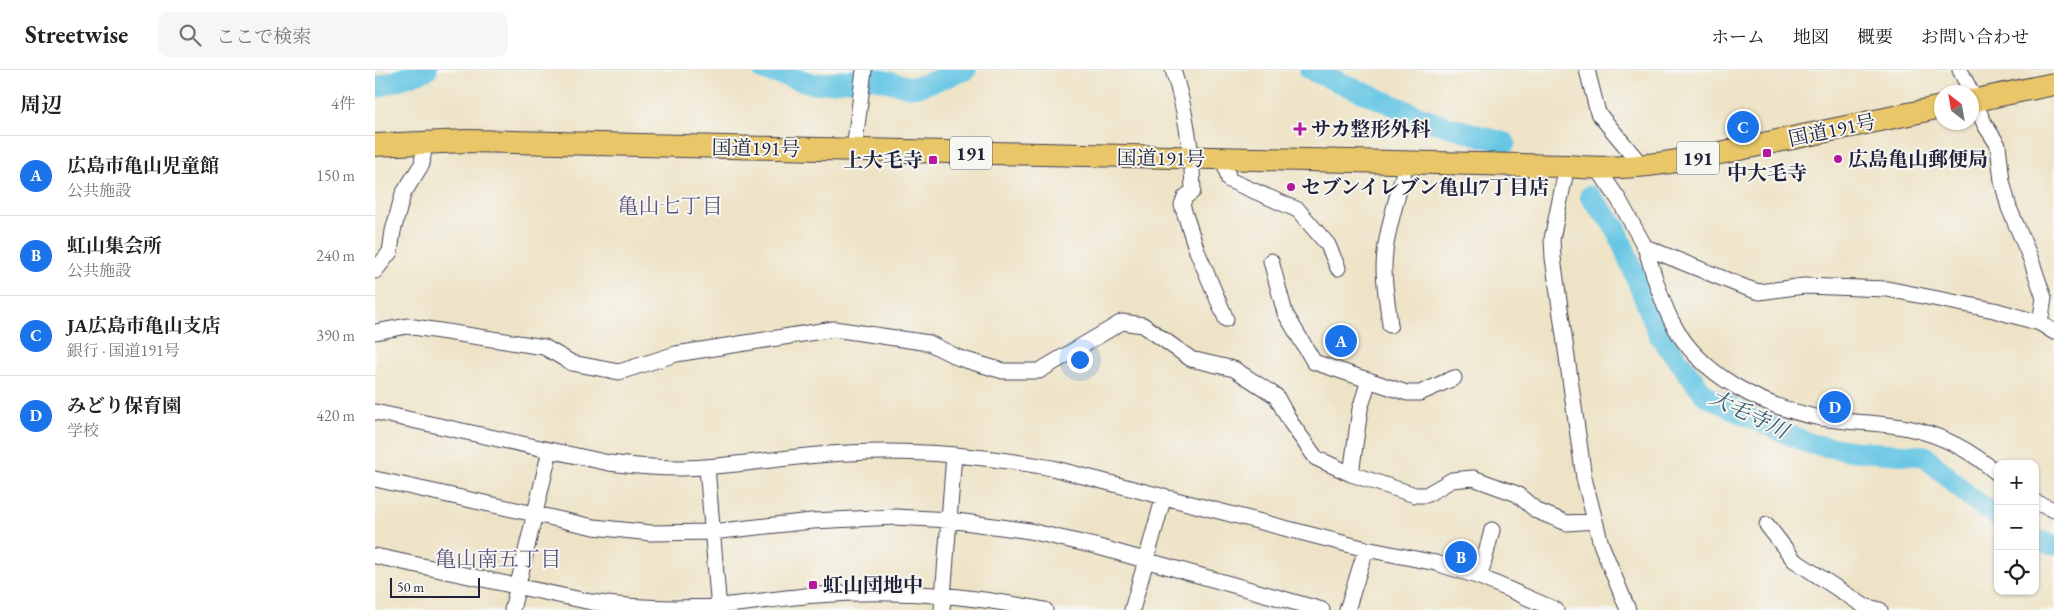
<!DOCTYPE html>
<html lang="ja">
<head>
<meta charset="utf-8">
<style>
	:root { --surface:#fff; --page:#f6f6f6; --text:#222; --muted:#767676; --line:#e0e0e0; --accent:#1a73e8 }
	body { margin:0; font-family:"EB Garamond","Noto Serif JP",serif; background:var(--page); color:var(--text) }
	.controls { position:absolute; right:15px; bottom:15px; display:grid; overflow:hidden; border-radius:10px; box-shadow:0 1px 4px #0004 }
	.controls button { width:45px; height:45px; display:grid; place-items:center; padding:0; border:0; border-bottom:1px solid var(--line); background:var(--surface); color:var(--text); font:25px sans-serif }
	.compass { position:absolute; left:1559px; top:15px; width:45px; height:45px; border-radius:50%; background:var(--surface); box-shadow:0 1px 4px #0004; rotate:329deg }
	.scale { position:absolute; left:15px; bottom:12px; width:90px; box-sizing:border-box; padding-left:5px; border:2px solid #22223b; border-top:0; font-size:14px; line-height:18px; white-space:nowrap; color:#22223b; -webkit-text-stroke:4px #f6f6f2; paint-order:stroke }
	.you { position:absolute; left:704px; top:289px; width:18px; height:18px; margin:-12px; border:4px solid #fff; border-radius:50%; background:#1a73e8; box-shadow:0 0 0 8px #1a73e833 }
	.badge { display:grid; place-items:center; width:32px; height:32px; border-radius:50%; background:var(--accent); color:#fff; font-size:16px; font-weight:700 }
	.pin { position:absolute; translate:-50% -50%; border:2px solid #fff; box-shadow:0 1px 5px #0006 }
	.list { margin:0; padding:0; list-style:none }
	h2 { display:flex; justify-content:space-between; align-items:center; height:65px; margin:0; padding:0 20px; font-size:21px }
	h2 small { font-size:16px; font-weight:400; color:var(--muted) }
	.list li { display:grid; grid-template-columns:32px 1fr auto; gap:15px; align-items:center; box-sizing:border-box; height:80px; padding:0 20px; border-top:1px solid var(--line) }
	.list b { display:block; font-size:19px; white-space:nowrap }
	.list p { margin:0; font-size:16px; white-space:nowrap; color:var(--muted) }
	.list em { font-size:16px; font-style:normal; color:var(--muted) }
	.icon { flex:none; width:28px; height:28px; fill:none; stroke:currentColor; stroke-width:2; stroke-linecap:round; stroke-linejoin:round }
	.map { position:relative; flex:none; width:1679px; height:540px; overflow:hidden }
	header { display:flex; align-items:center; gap:30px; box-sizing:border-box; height:70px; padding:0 25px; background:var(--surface); border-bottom:1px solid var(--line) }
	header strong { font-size:24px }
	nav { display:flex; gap:28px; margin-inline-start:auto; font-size:18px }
	.search { width:350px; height:45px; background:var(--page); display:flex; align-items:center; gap:12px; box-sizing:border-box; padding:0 18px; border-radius:10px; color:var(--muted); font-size:19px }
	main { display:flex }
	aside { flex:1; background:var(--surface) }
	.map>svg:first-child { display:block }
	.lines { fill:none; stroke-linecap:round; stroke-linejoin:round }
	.river { stroke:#66c6e4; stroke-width:21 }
	.minor-casing { stroke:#413f50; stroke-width:17 }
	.highway-casing { stroke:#413f50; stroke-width:24 }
	.minor { stroke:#fff; stroke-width:15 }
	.highway { stroke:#e9c769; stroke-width:22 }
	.poi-dot { fill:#b5179e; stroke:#f6f6f2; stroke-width:2 }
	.labels { text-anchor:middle; stroke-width:4; stroke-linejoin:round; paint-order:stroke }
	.shield { fill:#f6f6f2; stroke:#626272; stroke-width:1 }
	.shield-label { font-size:19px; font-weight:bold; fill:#22223b }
	.poi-label { font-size:20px; font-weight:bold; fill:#22223b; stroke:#f6f6f2; text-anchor:start }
	.street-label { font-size:20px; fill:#22223b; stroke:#f6f6f2 }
	.neighbourhood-label { font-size:21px; fill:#5c527b; stroke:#f6f6f2 }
	.water-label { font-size:21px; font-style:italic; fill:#3a5b76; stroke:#f6f6f2 }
</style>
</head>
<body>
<header>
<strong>Streetwise</strong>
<div class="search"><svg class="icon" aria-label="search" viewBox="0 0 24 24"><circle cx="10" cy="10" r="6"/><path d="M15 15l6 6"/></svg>ここで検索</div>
<nav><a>ホーム</a><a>地図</a><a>概要</a><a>お問い合わせ</a></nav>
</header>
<main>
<aside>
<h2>周辺<small>4件</small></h2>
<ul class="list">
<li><span class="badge">A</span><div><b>広島市亀山児童館</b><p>公共施設</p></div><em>150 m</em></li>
<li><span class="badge">B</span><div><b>虹山集会所</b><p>公共施設</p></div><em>240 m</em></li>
<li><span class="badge">C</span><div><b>JA広島市亀山支店</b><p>銀行 · 国道191号</p></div><em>390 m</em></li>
<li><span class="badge">D</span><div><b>みどり保育園</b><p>学校</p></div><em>420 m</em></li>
</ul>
</aside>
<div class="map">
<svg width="1679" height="540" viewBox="0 0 1679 540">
	<rect width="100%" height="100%" fill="#f6f6f2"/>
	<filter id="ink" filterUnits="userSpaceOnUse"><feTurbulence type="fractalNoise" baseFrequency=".02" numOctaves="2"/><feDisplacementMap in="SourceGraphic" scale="10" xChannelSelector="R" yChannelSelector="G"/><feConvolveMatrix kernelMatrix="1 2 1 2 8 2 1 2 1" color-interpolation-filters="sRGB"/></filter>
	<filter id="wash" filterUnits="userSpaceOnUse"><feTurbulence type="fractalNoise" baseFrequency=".0096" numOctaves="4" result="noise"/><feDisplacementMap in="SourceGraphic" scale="20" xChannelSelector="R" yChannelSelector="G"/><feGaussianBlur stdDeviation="1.12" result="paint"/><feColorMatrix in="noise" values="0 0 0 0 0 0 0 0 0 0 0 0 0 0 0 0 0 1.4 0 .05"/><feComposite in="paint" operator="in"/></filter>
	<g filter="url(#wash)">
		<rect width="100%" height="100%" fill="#eee3c6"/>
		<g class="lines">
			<path class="river" d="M388 0 440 14 497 8 535 17 545 16 591 0
				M935 0 1058 52 1130 73
				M0 18 52 0
				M1215 126 1241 158 1284 265 1330 325 1382 351 1436 374 1478 381 1550 386 1595 427 1623 447
				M1660 470 1679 475"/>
		</g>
	</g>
	<g filter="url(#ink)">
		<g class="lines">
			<defs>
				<path id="minor" d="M798 0C811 41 817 78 818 121L810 127 807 135 822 181 851 249
					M1212 0 1223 43 1267 96
					M1585 0 1596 22
					M1596 24 1610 55 1623 75 1627 111 1634 138 1655 187 1669 228 1665 253
					M479 80 489 0
					M849 90 854 110 923 140 953 175 963 198
					M1192 96 1177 169 1178 188 1209 408 1226 474 1253 540
					M1223 99 1244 130 1270 177 1369 217 1384 222 1429 216 1512 219 1619 240 1665 253 1679 262
					M1270 177C1278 201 1285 229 1297 252 1325 306 1388 337 1446 348 1474 353 1504 352 1533 358 1567 365 1597 381 1623 404
					M896 191 910 243 939 292 1032 323H1045L1079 308
					M0 201 15 182 18 161 28 124 47 94 50 71
					M1015 255C1013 236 1009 216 1009 198 1009 165 1024 125 1031 93
					M0 262 32 256 169 277 197 293 244 302 301 284 459 259 554 273 584 288 628 301H664L747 252 768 255 816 289 859 299 901 326 916 353 941 388 976 404 1040 425H1051L1077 410 1098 408 1142 424 1162 441 1192 453 1219 451
					M0 342 234 393C258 396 282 398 306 398 362 397 417 385 473 383 542 379 610 386 677 398L991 479 1061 493 1105 507 1181 540
					M332 397 344 540
					M976 404 985 339 994 310
					M0 409 219 457 276 463 337 462 437 451 521 447 574 450 655 461 720 476 947 540
					M1660 432 1679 440
					M1392 455 1419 490 1489 536 1505 540
					M0 486 216 532C259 538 301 540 345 536 377 533 410 527 443 525 520 519 594 525 670 540
					M1105 507 1117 460
					M137 540 175 380
					M567 540 579 385
					M757 540 789 426
					M972 540 991 479"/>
				<path id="highway" d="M1596 31 1679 14
					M0 75 92 71 1192 96C1258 103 1323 88 1388 74 1447 62 1507 50 1566 37"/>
			</defs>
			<use href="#minor" class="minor-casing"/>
			<use href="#highway" class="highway-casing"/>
			<use href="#minor" class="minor"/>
			<use href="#highway" class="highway"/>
		</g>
	</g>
	<g class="poi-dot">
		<path d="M922.5 51.5h5v5h5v5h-5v5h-5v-5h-5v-5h5z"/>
		<rect x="1387" y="78" width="10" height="10" rx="2.5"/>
		<circle cx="1463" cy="89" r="5"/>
		<rect x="553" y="85" width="10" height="10" rx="2.5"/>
		<circle cx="916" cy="117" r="5"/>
		<rect x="433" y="510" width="10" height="10" rx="2.5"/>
	</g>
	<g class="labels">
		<g class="shield">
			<rect x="575" y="66.5" width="42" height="33" rx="4"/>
			<rect x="1302" y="71.5" width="42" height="33" rx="4"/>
		</g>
		<g class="shield-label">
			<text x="596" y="90">191</text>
			<text x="1323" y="95">191</text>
		</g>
		<g class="poi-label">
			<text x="936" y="66">サカ整形外科</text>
			<text x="1473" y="96">広島亀山郵便局</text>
			<text x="548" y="97" text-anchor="end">上大毛寺</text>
			<text x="1392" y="110" text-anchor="middle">中大毛寺</text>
			<text x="926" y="124">セブンイレブン亀山7丁目店</text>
			<text x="448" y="522">虹山団地中</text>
		</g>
		<g class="street-label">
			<text transform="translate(1457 60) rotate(-12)" y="7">国道191号</text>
			<text transform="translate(381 78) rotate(1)" y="7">国道191号</text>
			<text transform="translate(786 88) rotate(1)" y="7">国道191号</text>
		</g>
		<g class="neighbourhood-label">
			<text x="295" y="143">亀山七丁目</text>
			<text x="123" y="496">亀山南五丁目</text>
		</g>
		<g class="water-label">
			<text transform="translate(1374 344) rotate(26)" y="7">大毛寺川</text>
		</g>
	</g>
</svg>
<div class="controls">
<button>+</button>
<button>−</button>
<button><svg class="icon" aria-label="locate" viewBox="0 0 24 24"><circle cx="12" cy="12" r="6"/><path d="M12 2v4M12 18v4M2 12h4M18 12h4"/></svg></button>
</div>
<svg class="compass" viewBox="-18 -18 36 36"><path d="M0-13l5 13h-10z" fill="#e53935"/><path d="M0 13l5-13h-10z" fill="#767676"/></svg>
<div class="scale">50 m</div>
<div class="you"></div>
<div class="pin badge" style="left:966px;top:271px">A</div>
<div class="pin badge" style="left:1086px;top:487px">B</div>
<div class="pin badge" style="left:1368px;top:57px">C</div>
<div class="pin badge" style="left:1460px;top:337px">D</div>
</div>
</main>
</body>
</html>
